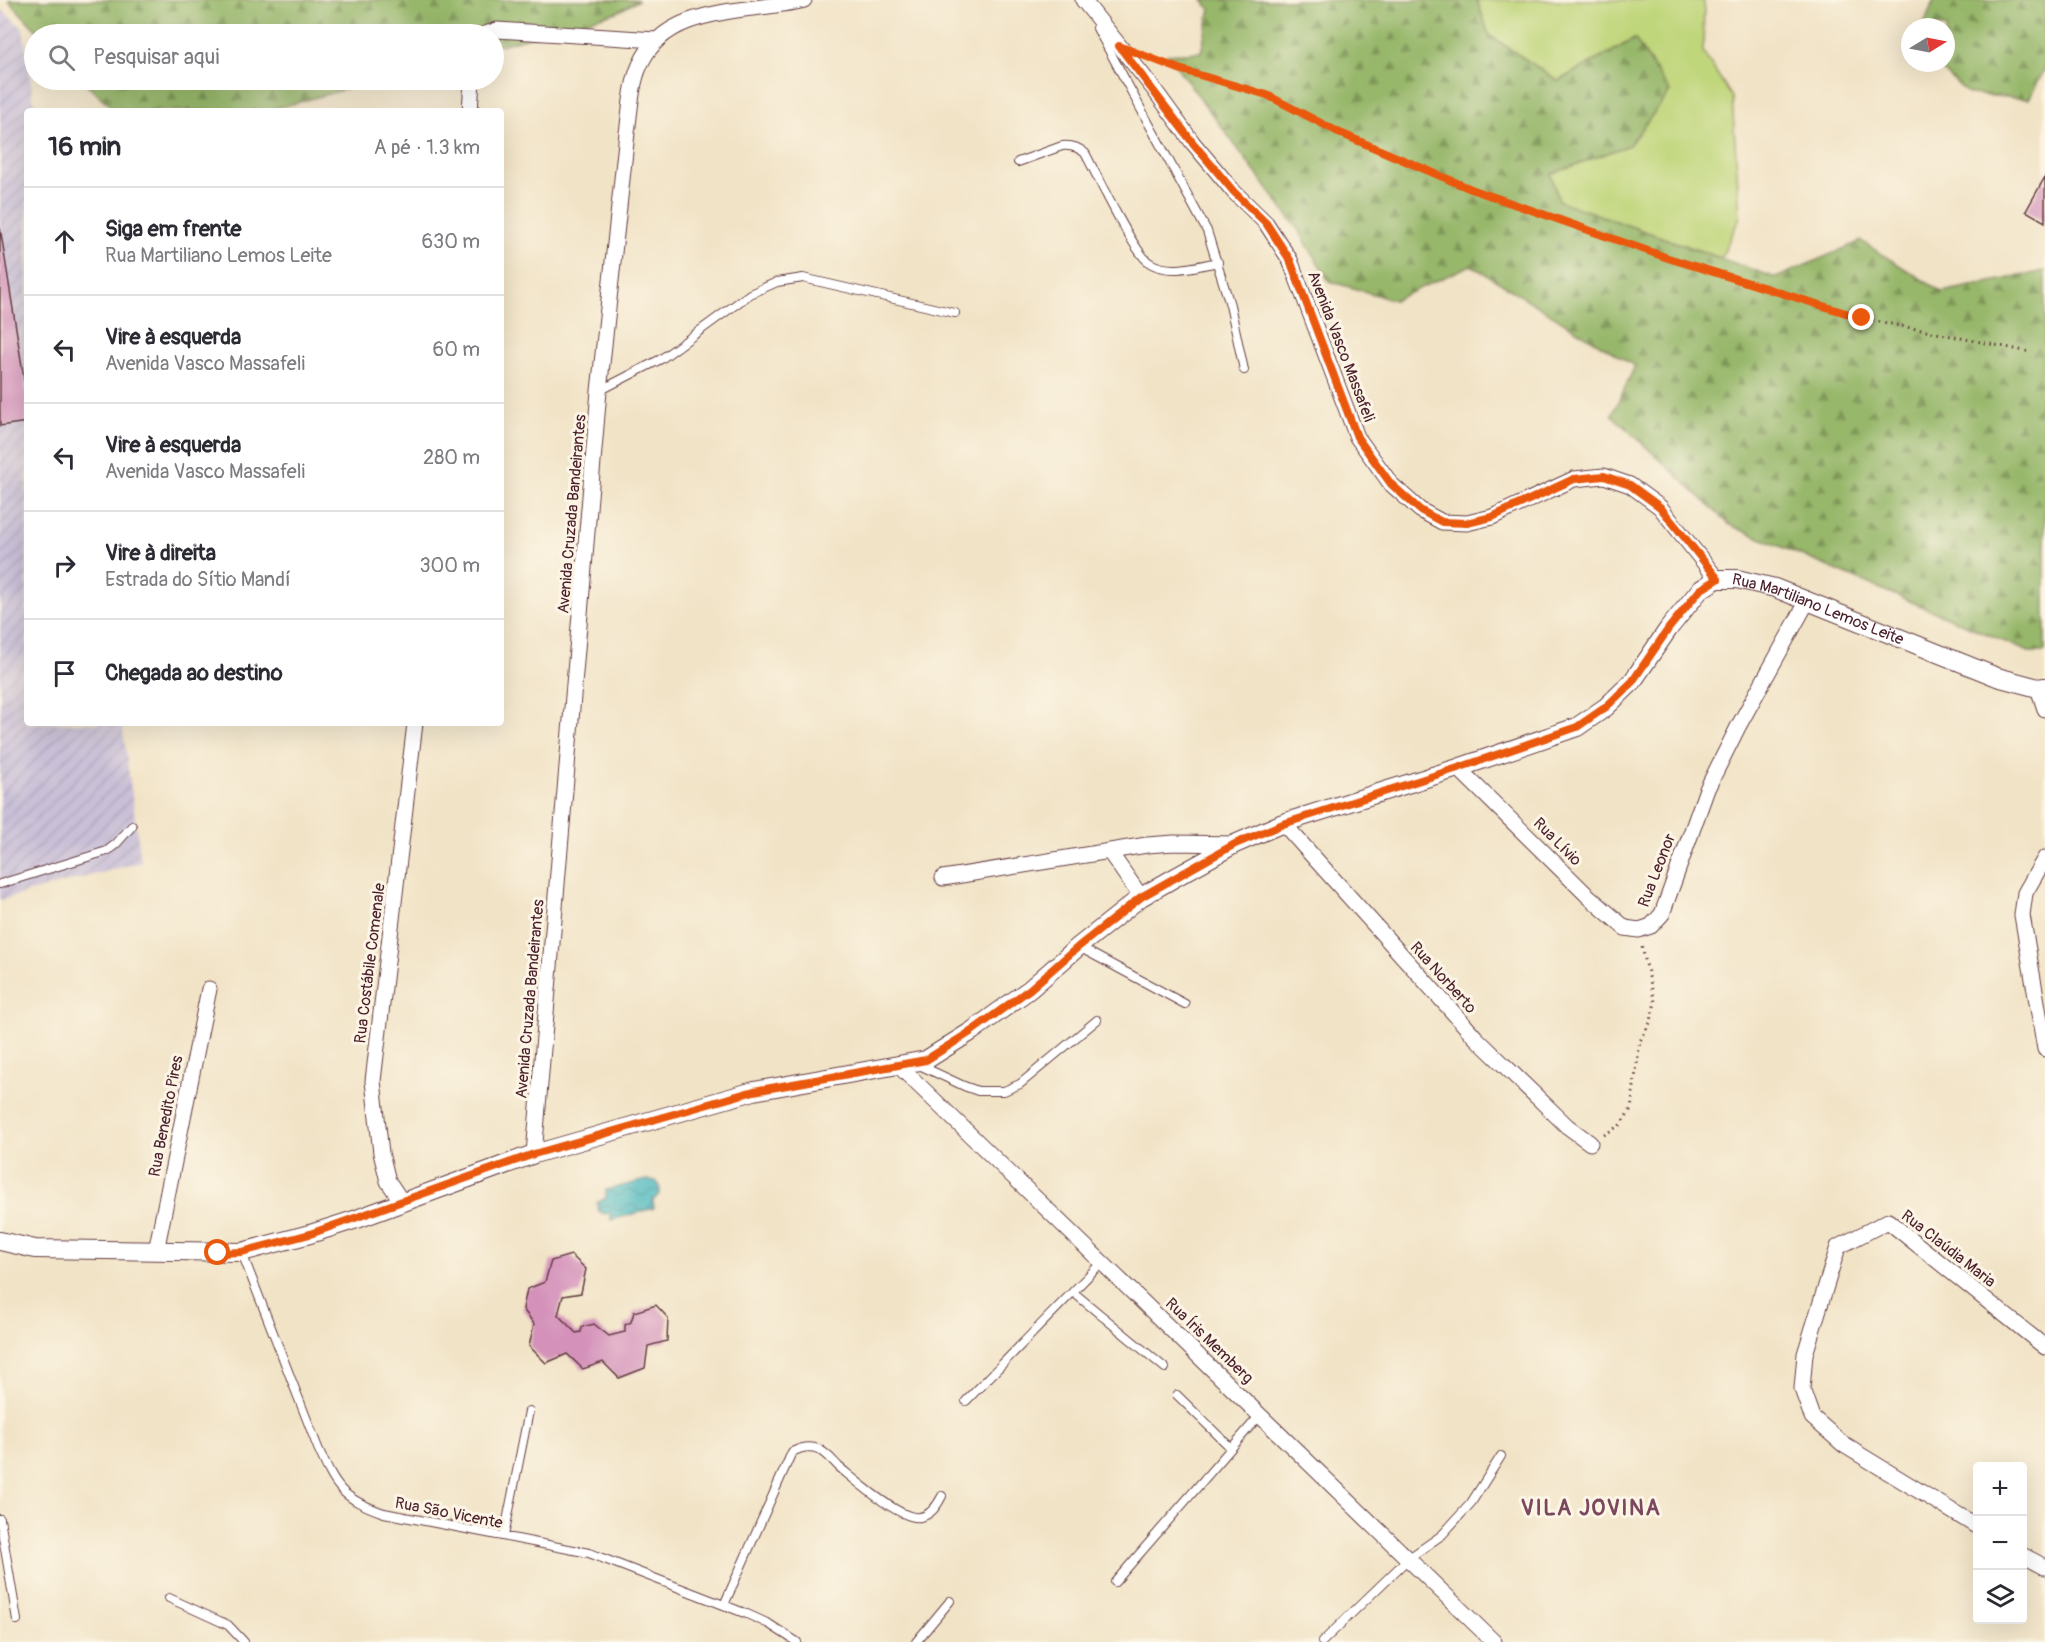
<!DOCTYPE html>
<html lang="pt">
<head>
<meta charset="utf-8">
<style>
	:root { --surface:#fff; --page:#f7f7f7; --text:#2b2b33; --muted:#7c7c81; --line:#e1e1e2 }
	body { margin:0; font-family:Pangolin,sans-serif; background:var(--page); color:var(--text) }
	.controls { position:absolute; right:18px; bottom:18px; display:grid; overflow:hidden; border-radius:6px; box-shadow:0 6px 24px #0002 }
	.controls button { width:54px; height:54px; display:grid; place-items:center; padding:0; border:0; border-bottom:2px solid var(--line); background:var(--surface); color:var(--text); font:30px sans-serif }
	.compass { position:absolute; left:1901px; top:18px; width:54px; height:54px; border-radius:50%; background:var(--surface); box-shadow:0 6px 24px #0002; rotate:80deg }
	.stop { position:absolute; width:18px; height:18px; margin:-14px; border:4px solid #ea580c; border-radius:50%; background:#fff }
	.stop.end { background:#ea580c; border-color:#fff; box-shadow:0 2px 6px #0008 }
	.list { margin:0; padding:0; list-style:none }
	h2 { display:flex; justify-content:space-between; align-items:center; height:78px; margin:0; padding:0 24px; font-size:26px }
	h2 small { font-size:20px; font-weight:400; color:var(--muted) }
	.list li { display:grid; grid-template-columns:39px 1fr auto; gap:18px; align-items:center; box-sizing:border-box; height:108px; padding:0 24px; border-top:2px solid var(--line) }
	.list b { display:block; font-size:22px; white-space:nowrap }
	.list p { margin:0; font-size:20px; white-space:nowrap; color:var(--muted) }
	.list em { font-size:20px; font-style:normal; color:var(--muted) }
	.icon { flex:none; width:33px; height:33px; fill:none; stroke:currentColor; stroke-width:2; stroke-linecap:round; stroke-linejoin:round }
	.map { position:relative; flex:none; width:2045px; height:1642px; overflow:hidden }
	.search { position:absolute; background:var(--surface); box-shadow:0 6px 24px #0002; left:24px; top:24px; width:480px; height:66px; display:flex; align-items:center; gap:15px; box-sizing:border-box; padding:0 21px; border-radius:33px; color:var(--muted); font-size:22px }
	.panel { position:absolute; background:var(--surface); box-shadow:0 6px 24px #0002; left:24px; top:108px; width:480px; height:618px; border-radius:6px }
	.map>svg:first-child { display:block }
	.industrial { fill:url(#industrial-furrows) }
	.grass { fill:#bfd67a; stroke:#847a52; stroke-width:1.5 }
	.forest { fill:url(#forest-firs); stroke:#706b4a; stroke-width:1.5 }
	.water { fill:url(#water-waves); stroke:#4a6c75; stroke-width:1.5 }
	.building { fill:#d491ba }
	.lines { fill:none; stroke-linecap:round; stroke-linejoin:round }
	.service-casing { stroke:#633c42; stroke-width:10 }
	.minor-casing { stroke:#633c42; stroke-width:17 }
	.tertiary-casing { stroke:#633c42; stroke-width:20 }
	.path { stroke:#633c42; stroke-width:3; stroke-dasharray:1.5 4.5; stroke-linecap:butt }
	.service { stroke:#fff; stroke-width:8 }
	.minor { stroke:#fff; stroke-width:15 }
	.tertiary { stroke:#fff; stroke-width:18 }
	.route { stroke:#ea580c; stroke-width:8 }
	.labels { text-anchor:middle; stroke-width:6; stroke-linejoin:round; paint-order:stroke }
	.street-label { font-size:16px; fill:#4a1f2b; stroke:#fcf5e5 }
	.district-label { font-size:22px; font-weight:bold; letter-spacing:1.5px; fill:#7a475d; stroke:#fcf5e5 }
</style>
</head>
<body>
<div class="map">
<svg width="2045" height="1642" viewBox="0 0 2045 1642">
	<defs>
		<pattern id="industrial-furrows" width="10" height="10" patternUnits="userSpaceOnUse" patternTransform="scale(1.5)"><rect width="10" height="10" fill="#c9bfd7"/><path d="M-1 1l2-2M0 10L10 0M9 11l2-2" fill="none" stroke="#aea4b9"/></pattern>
		<pattern id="forest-firs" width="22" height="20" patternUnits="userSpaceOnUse" patternTransform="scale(1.5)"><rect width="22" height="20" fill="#97b76a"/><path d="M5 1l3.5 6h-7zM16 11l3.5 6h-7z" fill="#7d9457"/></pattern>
		<pattern id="water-waves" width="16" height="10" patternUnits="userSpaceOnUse" patternTransform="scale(1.5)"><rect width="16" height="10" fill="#49b8bf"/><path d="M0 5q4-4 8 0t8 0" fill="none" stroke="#3f959b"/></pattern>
	</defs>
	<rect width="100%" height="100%" fill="#fcf5e5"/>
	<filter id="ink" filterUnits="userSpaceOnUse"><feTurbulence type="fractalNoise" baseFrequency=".0167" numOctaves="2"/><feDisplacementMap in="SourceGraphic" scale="12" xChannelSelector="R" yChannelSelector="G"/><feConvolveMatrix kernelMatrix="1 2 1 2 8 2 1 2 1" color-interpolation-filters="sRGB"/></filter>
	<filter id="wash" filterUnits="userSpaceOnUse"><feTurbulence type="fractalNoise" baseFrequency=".008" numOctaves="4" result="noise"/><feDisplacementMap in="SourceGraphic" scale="24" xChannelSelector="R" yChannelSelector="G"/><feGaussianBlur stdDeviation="1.35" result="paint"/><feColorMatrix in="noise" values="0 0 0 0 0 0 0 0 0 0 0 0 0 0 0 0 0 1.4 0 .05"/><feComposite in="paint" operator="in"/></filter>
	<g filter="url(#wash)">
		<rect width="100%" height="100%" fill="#f1e3c6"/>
		<path class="industrial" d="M0 8 23 28 35 111H27V723H122L141 862 0 900Z"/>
		<path class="grass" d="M1477 0H1704L1703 52 1732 97 1740 217 1721 258 1559 201 1551 174 1629 145 1634 39 1558 81 1489 35Z"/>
		<path class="forest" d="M8 0H639L617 12 494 47V34H40Z
			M1203 0H1477L1489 35 1558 81 1635 39 1670 92 1629 145 1551 174 1559 201 1776 278 1861 241 1942 292 2045 271V652H2029L1730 525 1612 415 1635 366 1471 265 1394 300 1329 281 1299 231 1167 54 1201 52 1210 9Z
			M1934 0H2045V69L2029 99 1969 94 1934 63H1946V27H1923Z
			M82 80H378L267 111H116Z"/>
		<path class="water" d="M646 1180 656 1181C662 1188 661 1195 653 1200L654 1208 611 1220 610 1213 604 1214 599 1211 597 1203 606 1198V1190Z"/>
		<g id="blocks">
			<path class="building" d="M2045 177V222L2026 211Z
				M0 227 27 398V422L0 426Z
				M571 1255 586 1269 581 1293 563 1296 558 1315 576 1333 581 1332 582 1327 594 1324 609 1336 625 1332V1325L631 1322 634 1312 656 1305 668 1318 667 1341 648 1346 645 1368 619 1378 603 1362 583 1369 567 1354 546 1363 529 1346 534 1324 523 1309 527 1289 545 1282 551 1261Z"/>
		</g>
	</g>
	<g filter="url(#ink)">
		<use href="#blocks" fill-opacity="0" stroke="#633c42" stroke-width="1.5"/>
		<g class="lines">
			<defs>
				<path id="service" d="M1097 28 1207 231 1230 305 1244 370
					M1018 162 1062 146C1071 145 1078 147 1085 153 1096 173 1134 254 1150 263 1170 275 1197 266 1218 262
					M599 391 661 359 750 294 777 282 803 278 955 313
					M0 884 107 851 116 844 132 826
					M1079 947 1185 1004
					M919 1065 964 1086 978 1091H1004L1020 1084 1097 1020
					M242 1253 318 1448C336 1488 341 1498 384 1513L589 1553 747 1614 769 1624 797 1642
					M1073 1292 1165 1368
					M1177 1395 1230 1447
					M966 1401 1102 1262
					M0 1519 17 1620
					M504 1536 529 1411
					M1115 1582 1260 1415
					M169 1598 228 1625 244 1642
					M724 1605 792 1452C800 1448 809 1445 818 1449 826 1452 833 1461 839 1467 854 1479 901 1521 920 1517 931 1515 937 1506 942 1496
					M916 1642 950 1601
					M1322 1642 1409 1558 1442 1535 1471 1503 1501 1456"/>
				<path id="minor" d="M1083 0 1153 88 1193 143 1234 192 1266 223 1290 260 1357 437 1391 484 1420 510 1442 522 1467 523 1492 517 1574 479 1604 476 1630 485 1660 507 1717 579
					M485 34 497 30 656 40
					M470 111 472 80
					M2038 688 2045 709
					M1458 768 1587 895 1625 928 1639 930 1651 926 1662 914 1707 789 1738 727 1807 602
					M1283 823 1476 1038 1567 1126 1590 1143
					M1109 851 1141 897
					M2045 858 2025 893 2022 915 2045 1049
					M943 878 1147 845 1174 843 1235 844
					M899 1066 1494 1642
					M534 1154 599 391 627 133C630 113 631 84 640 65 667 3 749 14 804 0
					M402 1202 388 1181 381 1153 373 1081 415 723
					M156 1251 209 989
					M1978 1527 1844 1445 1812 1417 1802 1389 1805 1354 1838 1247 1888 1221 2045 1347
					M2022 1555 2045 1567"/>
				<g id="tertiary">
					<path id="s1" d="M0 1241 35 1249 242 1252 310 1234 357 1219 534 1154 754 1091 926 1060 972 1031 1030 989 1078 947 1141 897 1174 878 1235 844 1283 823 1458 768 1577 727 1606 707 1632 682 1669 628 1700 590 1717 579H1737L1775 588 1997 677 2038 688 2045 687"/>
				</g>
			</defs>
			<use href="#service" class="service-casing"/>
			<use href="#minor" class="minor-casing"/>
			<use href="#tertiary" class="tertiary-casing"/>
			<path class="path" d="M1152 59 1179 69 1267 95 1340 133 1471 189 1668 258 1862 318 2030 352
				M1604 1135 1620 1125 1631 1109 1640 1041 1651 1021 1655 1002 1642 947"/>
			<use href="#service" class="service"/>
			<use href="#minor" class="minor"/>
			<use href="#tertiary" class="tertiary"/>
		</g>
	</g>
	<g class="lines" filter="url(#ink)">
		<path class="route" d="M218 1253 242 1252 310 1234 534 1154 754 1091 926 1060 972 1031 1030 989 1078 947 1141 897 1235 844 1283 824 1458 768 1577 727 1606 707 1632 682 1669 628 1700 590 1718 579 1660 507 1630 485 1604 476 1574 479 1492 517 1467 523 1442 522 1420 510 1391 484 1357 437 1290 260 1266 223 1234 192 1193 143 1119 46 1179 69 1267 95 1340 133 1471 189 1668 258 1862 318"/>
	</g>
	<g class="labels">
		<g class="street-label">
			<text transform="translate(1342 346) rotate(69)" y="6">Avenida Vasco Massafeli</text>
			<text transform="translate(571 514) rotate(-85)" y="6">Avenida Cruzada Bandeirantes</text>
			<text dy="6" stroke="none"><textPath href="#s1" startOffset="2007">Rua Martiliano Lemos Leite</textPath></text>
			<text transform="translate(1558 841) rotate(45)" y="6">Rua Lívio</text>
			<text transform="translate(1656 870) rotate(-69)" y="6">Rua Leonor</text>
			<text transform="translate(369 963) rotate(-83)" y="6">Rua Costábile Comenale</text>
			<text transform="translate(1444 977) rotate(48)" y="6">Rua Norberto</text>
			<text transform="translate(529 999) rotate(-85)" y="6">Avenida Cruzada Bandeirantes</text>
			<text transform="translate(165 1116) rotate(-79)" y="6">Rua Benedito Pires</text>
			<text transform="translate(1949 1248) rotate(38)" y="6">Rua Claúdia Maria</text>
			<text transform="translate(1210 1340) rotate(44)" y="6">Rua Íris Memberg</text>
			<text transform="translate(449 1512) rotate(11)" y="6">Rua São Vicente</text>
		</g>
		<g class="district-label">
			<text x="1591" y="1515">VILA JOVINA</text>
		</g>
	</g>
</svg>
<div class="controls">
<button>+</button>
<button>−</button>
<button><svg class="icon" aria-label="layers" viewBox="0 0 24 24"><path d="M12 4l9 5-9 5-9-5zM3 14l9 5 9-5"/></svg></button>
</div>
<svg class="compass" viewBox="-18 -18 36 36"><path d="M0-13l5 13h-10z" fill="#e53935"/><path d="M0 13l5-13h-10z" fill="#7c7c81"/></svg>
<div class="stop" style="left:218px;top:1253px"></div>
<div class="stop end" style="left:1862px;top:318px"></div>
<div class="search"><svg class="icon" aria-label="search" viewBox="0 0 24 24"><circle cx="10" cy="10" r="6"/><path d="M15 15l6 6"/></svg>Pesquisar aqui</div>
<section class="panel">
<h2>16 min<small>A pé · 1.3 km</small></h2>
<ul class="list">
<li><svg class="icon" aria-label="ahead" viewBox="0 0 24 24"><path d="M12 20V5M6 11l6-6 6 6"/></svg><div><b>Siga em frente</b><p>Rua Martiliano Lemos Leite</p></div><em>630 m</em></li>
<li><svg class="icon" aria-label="left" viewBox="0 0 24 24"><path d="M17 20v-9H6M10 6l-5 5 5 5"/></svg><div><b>Vire à esquerda</b><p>Avenida Vasco Massafeli</p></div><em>60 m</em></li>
<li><svg class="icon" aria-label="left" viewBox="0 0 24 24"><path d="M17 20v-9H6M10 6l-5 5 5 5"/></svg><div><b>Vire à esquerda</b><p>Avenida Vasco Massafeli</p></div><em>280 m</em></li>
<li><svg class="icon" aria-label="right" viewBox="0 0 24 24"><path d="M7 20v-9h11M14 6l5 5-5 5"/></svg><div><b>Vire à direita</b><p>Estrada do Sítio Mandí</p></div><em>300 m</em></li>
<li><svg class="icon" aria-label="arrive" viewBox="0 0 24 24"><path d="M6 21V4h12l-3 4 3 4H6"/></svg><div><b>Chegada ao destino</b></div></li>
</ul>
</section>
</div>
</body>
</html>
